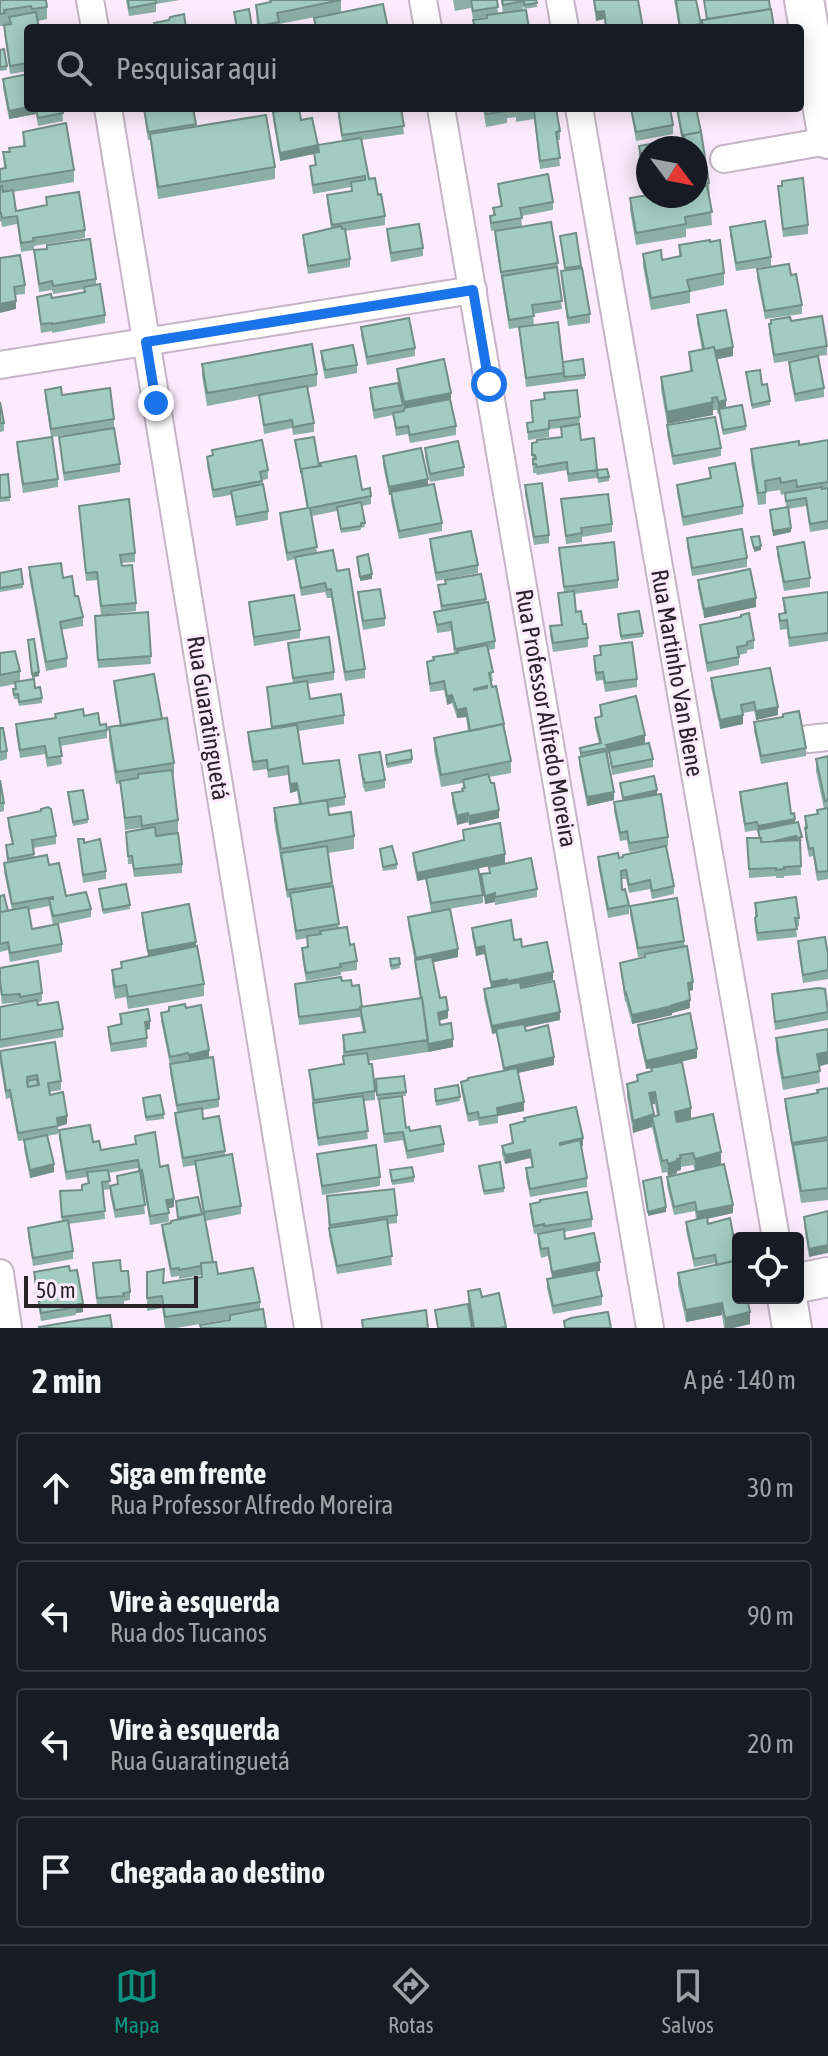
<!DOCTYPE html>
<html lang="pt">
<head>
<meta charset="utf-8">
<style>
	:root { --surface:#171b24; --page:#20242c; --text:#f1f3f6; --muted:#9ea1a6; --line:#363941; --accent:#07927d }
	body { margin:0; font-family:"Asap Condensed",sans-serif; background:var(--page); color:var(--text) }
	.controls { position:absolute; right:24px; bottom:24px; display:grid; overflow:hidden; border-radius:8px; box-shadow:0 4px 20px #0003 }
	.controls button { width:72px; height:72px; display:grid; place-items:center; padding:0; border:0; border-bottom:2px solid var(--line); background:var(--surface); color:var(--text); font:40px sans-serif }
	.compass { position:absolute; left:636px; top:136px; width:72px; height:72px; border-radius:50%; background:var(--surface); box-shadow:0 4px 20px #0003; rotate:122deg }
	.scale { position:absolute; left:24px; bottom:20px; width:174px; box-sizing:border-box; padding-left:8px; border:4px solid #2a232a; border-top:0; font-size:22px; line-height:28px; white-space:nowrap; color:#2a232a; -webkit-text-stroke:6px #fbebfc; paint-order:stroke }
	.stop { position:absolute; width:24px; height:24px; margin:-18px; border:6px solid #1a73e8; border-radius:50%; background:#fff }
	.stop.end { background:#1a73e8; border-color:#fff; box-shadow:0 2px 8px #0008 }
	.list { margin:0; padding:0; list-style:none }
	h2 { display:flex; justify-content:space-between; align-items:center; height:104px; margin:0; padding:0 32px; font-size:34px }
	h2 small { font-size:26px; font-weight:400; color:var(--muted) }
	.list li { display:grid; grid-template-columns:52px 1fr auto; gap:24px; align-items:center; box-sizing:border-box; height:112px; margin:0 16px 16px; padding:0 16px; border:2px solid var(--line); border-radius:8px }
	.list b { display:block; font-size:30px; white-space:nowrap }
	.list p { margin:0; font-size:26px; white-space:nowrap; color:var(--muted) }
	.list em { font-size:26px; font-style:normal; color:var(--muted) }
	.icon { flex:none; width:44px; height:44px; fill:none; stroke:currentColor; stroke-width:2; stroke-linecap:round; stroke-linejoin:round }
	.map { position:relative; flex:none; width:828px; height:1328px; overflow:hidden }
	.search { position:absolute; background:var(--surface); box-shadow:0 4px 20px #0003; left:24px; right:24px; top:24px; height:88px; display:flex; align-items:center; gap:20px; box-sizing:border-box; padding:0 28px; border-radius:8px; color:var(--muted); font-size:30px }
	.sheet { height:616px; background:var(--surface) }
	nav { display:flex; justify-content:space-around; align-items:center; box-sizing:border-box; height:112px; border-top:2px solid var(--line); background:var(--surface); font-size:22px; color:var(--muted) }
	nav a { display:grid; justify-items:center; gap:4px }
	nav .on { color:var(--accent) }
	.map>svg:first-child { display:block }
	.lines { fill:none; stroke-linecap:round; stroke-linejoin:round }
	.street-casing { stroke:#c5b5c6; stroke-width:30 }
	.secondary-casing { stroke:#c5b5c6; stroke-width:42 }
	.street { stroke:#fff; stroke-width:26 }
	.secondary { stroke:#fff; stroke-width:38 }
	.wall { fill:#8bafa6; fill-rule:evenodd }
	.shaded-wall { fill:#718e87 }
	.building { fill:#a2cbc1; stroke:#718e87; stroke-width:2; fill-rule:evenodd }
	.route { stroke:#1a73e8; stroke-width:10 }
	.labels { text-anchor:middle; stroke-width:6; stroke-linejoin:round; paint-order:stroke }
	.street-label { font-size:24px; fill:#2a232a; stroke:#fbebfc }
</style>
</head>
<body>
<div class="map">
<svg width="828" height="1328" viewBox="0 0 828 1328">
	<rect width="100%" height="100%" fill="#fbebfc"/>
	<g class="lines">
		<defs>
			<path id="street" d="M90 0 95 28
				M423 0 428 28
				M560 0 565 28
				M108 108 308 1328
				M441 108 650 1328
				M579 108 776 1238
				M724 159 828 141
				M0 365 473 290
				M809 739 828 737
				M0 1273 8 1328"/>
			<path id="secondary" d="M804 0 828 139
				M798 1283 828 1277
				M787 1298 792 1328"/>
		</defs>
		<use href="#street" class="street-casing"/>
		<use href="#secondary" class="secondary-casing"/>
		<use href="#street" class="street"/>
		<use href="#secondary" class="secondary"/>
	</g>
	<path class="wall" d="M0 0 47 7V19L38 21 28 28V71L10 74 4 33V26H0Z
		M126 0H180L156 4V12L129 16Z
		M269 0H341V12L388 28H314V18L326 15 279 24V28H257L256 5 269 2Z
		M453 0H497L498 14 503 13 501 0H536L537 7 524 9 523 3V10L529 28H473V20L487 18V17L473 19 471 8 455 11Z
		M593 0H638L605 26 604 19 596 21Z
		M674 0H696L701 28H679Z
		M0 50 7 66V70L0 71Z
		M3 79 62 108 63 121 38 126 36 114 9 119 3 88Z
		M143 108H193L196 126 275 167V179L158 199 150 140H148Z
		M287 108H317L299 111 301 120 318 145 342 141 337 108H401L404 134 362 140 369 179 378 195 385 216V225L345 231 350 259V267L308 274 303 243V235L331 228 327 203V195L351 191V187L313 194 310 174V166L315 165 314 154 280 161 273 120V112Z
		M483 108H539V110L560 131V140H557L560 166 540 169 534 119 516 122V117L507 118V123L486 127Z
		M630 108H670L673 125V134L636 141Z
		M676 108H696L709 183 712 225 686 229V237L636 245 630 210V198L645 196 639 158V146L682 142ZM648 148H696V196H648Z
		M23 132 74 170V182L13 192 16 211 46 205V197L85 230V238L34 246V250L21 252 17 224 2 227 1 221 0 222V169L4 168 3 152H9L23 146Z
		M498 184 553 202V210L521 216 522 227 558 263 557 271 562 309 533 314 534 325 509 329 495 239V231L505 229 491 231 490 224V216L493 215V208L501 207 498 192Z
		M778 186 808 225V234L783 237Z
		M730 227 771 257V266L736 271 730 235Z
		M387 229 423 248V256L391 262 387 237Z
		M576 233 590 314V323L568 326 561 280V271H565L560 236Z
		M679 245 724 273V285L690 292V303L651 310 643 266V254L662 260 679 257Z
		M34 250 96 279V285L105 315V323L52 333V331L41 333 37 297 52 298 84 292V289L53 294 52 290 39 292Z
		M0 258 25 285V294L15 295 16 309Z
		M757 269 802 305V314L765 319 757 278Z
		M697 315 733 356 717 359 726 408 746 426V430L723 435 719 414H718L717 410H713V415L667 424 661 389V377L690 371 689 352 702 350 697 323Z
		M791 321 827 346V355L818 356 824 388V397L795 402 789 371V362L814 357 774 363 769 333V324Z
		M361 327 415 348V356L367 365 361 335Z
		M519 327 563 362 585 375V379L526 387Z
		M321 351 357 365V373L325 379 321 359Z
		M202 364 317 374V386L308 388 314 423V432L293 435 292 428 264 434 259 396 207 406 202 376Z
		M397 369 451 400 456 426V435L410 443 408 434 396 436 393 415 374 419 370 397V388L403 405 404 411V408L397 377Z
		M746 372 762 385 770 401V405L752 409Z
		M45 390 62 395 114 419V428L52 437 58 479V487L23 493 17 451V442L51 437 45 398Z
		M544 393 580 417 579 426 581 440 597 470V478L568 482 567 470 537 475 536 473H533L532 443 562 437 561 428 549 429V437L528 440 527 423 532 422 531 401 544 399Z
		M0 402 4 423V431L0 432Z
		M667 425 721 448V456L673 465 667 434Z
		M59 437 120 464V472L64 481Z
		M295 440 319 466 320 463 371 496V504L362 506 365 527 361 528V530L341 533 337 511 312 516 317 553 337 571 365 669V678L345 681 331 598H327L325 592 301 596 295 559 287 561 280 522V513L307 509Z
		M828 440V529L810 532 806 506 788 509 791 532 773 536 770 510 786 507 785 494 781 495 780 490 766 492V504L758 505 751 461V449L799 445Z
		M425 448 464 467V476L430 482 425 456Z
		M212 450 268 470V479L262 480 268 511V520L236 526 231 495 213 498 207 465V457L212 455Z
		M383 456 428 485 442 523V531L399 539 391 501V495H389L383 465Z
		M709 468 743 506V514L683 526 677 493V485L710 479Z
		M597 470 609 477V481L598 483Z
		M8 474 10 501 0 502V475Z
		M525 485 549 535V543L534 545 525 494Z
		M561 499 612 524V532L582 537V542L566 544Z
		M79 506 135 553V562L121 563 136 603V611L101 615 97 580 86 581Z
		M687 538 747 558V567L692 576 687 546Z
		M430 539 478 565V573L436 581 430 547Z
		M777 547 810 578V587L784 591 777 555Z
		M559 548 618 580V588L574 594 576 612 588 638V647L553 652 550 635V626L561 625 558 593 564 592Z
		M29 567 63 578 75 596 83 617V626L61 630 67 658V667L46 671 29 576Z
		M0 573 23 584V588L0 592Z
		M698 580 756 607 704 618 698 588Z
		M438 585 486 599 495 641V649L488 650 493 681H491L504 724 511 761V773L489 777 499 818 469 825 468 822 457 825 452 802V793L462 791 463 783 441 787 434 750V738L468 731 466 717 457 718 452 703 447 705 444 690 430 692 427 662 454 653 451 631 437 633 434 612 441 611Z
		M358 592 385 618V626L363 630 358 600Z
		M828 592V641L789 647 787 629 780 630 779 622V614L784 613 783 598Z
		M249 602 300 630V638L254 646 249 610Z
		M148 612 151 664 98 668 95 624Z
		M618 619 643 633V637L621 640Z
		M700 625 754 640V649L747 650V653L739 655V665L707 672 700 633Z
		M288 643 334 672V680L307 684 310 699 344 715V724L298 731 303 764 345 797V805L328 808 329 815 354 836V849L328 853 339 928 350 945 357 961V970L341 972V975L306 981 302 957V948L307 947V938L296 940 290 897 287 898 274 821V808L299 804 297 791 290 793 288 775 268 778 267 769 253 771 248 741V732L271 729 267 687 293 683Z
		M600 646 637 679V687L605 692 603 680 596 681 594 665V656H600Z
		M0 653 20 671V682L35 688 42 698V703L19 706 18 699H14L13 693V689H15V684L0 687Z
		M711 678 778 715 756 720 754 711 743 713V724L720 729 711 687Z
		M114 681 162 719 174 763V775H173L178 820V832L157 836 182 864V873L134 877 132 864H128L126 832 141 830V828L125 830 120 783 116 784 109 740V727L120 726 114 689Z
		M600 705 645 744 653 759V767L612 775 609 752 608 753 614 800 587 806 579 765V757L580 756V748L599 743 595 727V718L600 717Z
		M84 716 107 730V738L60 746 62 764 47 767 45 754 20 758 16 733V724Z
		M754 722 806 748V756L761 764 754 731Z
		M0 728 7 751V759L0 761Z
		M359 755 385 780V788L365 792 364 788H363Z
		M386 755 412 759V763L387 768Z
		M828 756V879L817 881 813 856 809 857 805 836V816L817 814 824 809 816 771V759Z
		M0 780 4 803V811L0 812Z
		M620 783 657 794 643 797 668 837V846H666L674 886V894L652 899 650 889 629 893 626 879H621L622 890 629 905V914L608 918 598 865V857L619 858 661 847 629 852 627 840 620 841 614 811V802L623 801Z
		M68 792 88 819V823L73 826Z
		M740 792 791 814 802 841H800L801 875 784 876V878H776V876L749 878 747 838H759L757 830 745 832 740 800Z
		M8 818 56 836V844L33 848 34 857 49 865 66 896 91 909V917L53 925 49 906 29 910 32 929 62 944V952L10 962 8 950 0 952V896L8 911 12 910 4 872V863H7L6 845 12 844 8 826Z
		M463 830 505 863 478 868 483 895V903L431 912 426 879 417 881 413 861V853L463 840Z
		M78 839 84 843 106 871V879L83 883Z
		M380 849 397 864V869L383 871Z
		M489 867 537 889V897L495 905V902L485 904 481 883V874L489 873Z
		M99 889 130 905V909L103 914Z
		M755 903 799 918V926L796 927 797 937 757 941 755 926Z
		M630 906 684 941 693 990 689 991 690 1008 672 1013V1015L632 1024 626 1002H625L620 963 645 957V956L638 957 630 914Z
		M142 913 196 946 204 984V996L128 1009 126 997 115 999 112 982V970L121 969V962L148 956 142 922Z
		M408 917 458 957 433 962 440 998 448 1018 439 1021 440 1025 453 1047 428 1052 368 1061 375 1091V1100L364 1101 368 1139 318 1146 313 1111 309 1070 343 1065V1035L363 1032 360 1017 299 1025 295 984 342 981 352 986 362 1007 420 998 415 963 408 925Z
		M472 928 520 987 560 1020 525 1027 526 1031 554 1065 518 1073 524 1111 498 1116V1123L479 1126 478 1120 468 1122 461 1090V1082L503 1071 496 1033 492 1034 484 998V989L491 988 484 954 476 956 472 936Z
		M798 941 828 954V979L803 983 798 949Z
		M399 958 400 968 391 970 390 959Z
		M0 968 42 993V1001L38 1002V1005L63 1029V1037L0 1048V1007L20 1003V1002L2 1004 0 989Z
		M772 994 828 1012V1020L775 1030Z
		M186 1008 209 1058 219 1099V1107L202 1110 203 1119 225 1151V1155L241 1206V1214L205 1221 213 1262 218 1274 260 1302V1310L230 1319 176 1328H165L162 1308 147 1311V1272L164 1283 201 1277V1275L179 1279V1276L171 1277 162 1233V1225L171 1223 178 1220 176 1201 203 1214 195 1165 183 1167 175 1121V1113L177 1112 170 1073V1065L161 1021V1013Z
		M120 1014 150 1029 146 1030 147 1047 111 1052 108 1035V1027L120 1025Z
		M638 1025 697 1058 663 1066 691 1119 713 1114 695 1171 693 1165 681 1167V1170L677 1171V1173L668 1176 667 1172 662 1173 652 1127 633 1133 627 1096V1084L637 1081V1075L651 1071V1068L646 1069 638 1033ZM652 1104H655L657 1116H654Z
		M776 1038 819 1066 820 1083 783 1090 776 1050Z
		M0 1051 61 1081V1090L49 1092 67 1124 58 1126V1134L47 1136 54 1172 30 1178 24 1149V1140H27L18 1141 10 1098 6 1099 0 1063Z
		M404 1076 406 1096H402L406 1128 410 1131 444 1144V1152L407 1159 403 1140 384 1143 379 1099 377 1100 376 1079Z
		M458 1085 460 1101 436 1106 435 1089Z
		M828 1088V1200L801 1203 785 1107V1099L818 1093Z
		M143 1098 164 1114V1119L146 1121Z
		M510 1125 583 1146 581 1147 587 1178V1187L530 1197 526 1177V1168L532 1167 530 1158 505 1164 502 1154V1146L512 1144Z
		M59 1130 93 1142 101 1150 135 1145V1136L160 1167 174 1207 168 1208 169 1222 150 1225 142 1179 145 1214 115 1218 110 1194V1186L118 1184 138 1171V1168L108 1173 110 1189 103 1190 105 1219 68 1224 73 1251V1259L33 1266 28 1236V1228L62 1221 60 1191 82 1190 88 1183 87 1177 66 1180 59 1138Z
		M317 1154 380 1177V1186L322 1195Z
		M479 1166 504 1188V1192L484 1195Z
		M390 1170 414 1177V1182L392 1185Z
		M667 1177 733 1213 707 1219 750 1324 733 1328H724L722 1315 686 1322 678 1285V1273L715 1265V1263L694 1267 686 1230V1222L696 1219 695 1211 674 1215 667 1186Z
		M327 1196 397 1215V1223L388 1224 392 1265 337 1274 329 1236Z
		M530 1204 592 1219V1227L564 1232 565 1239 600 1271H597L602 1296V1305L553 1314 547 1288V1279L552 1278 548 1256 541 1258 538 1243V1234L544 1232 534 1234 530 1212Z
		M828 1211 809 1257 804 1226V1217Z
		M93 1263 121 1271 130 1292V1300L124 1301V1304L97 1306Z
		M70 1271 83 1312 76 1313V1315L41 1321 34 1280V1272Z
		M468 1291 482 1297 499 1293 506 1328H472L468 1300Z"/>
	<path class="shaded-wall" d="M604 11V19L596 21V12Z
		M28 107 36 108V114L9 119V111Z
		M318 145V153L280 161V153Z
		M16 301V309L0 313V304Z
		M733 347V356L704 362V353Z
		M451 393V401L404 411V402Z
		M726 400V412L719 409V414H718V402Z
		M713 402V415L667 424V412Z
		M428 479V487L389 495V487Z
		M791 528V532L773 536V531Z
		M761 546V550L754 552V548Z
		M372 574V579L360 581V577Z
		M756 598V607L704 618V609Z
		M39 672V676L32 678V674Z
		M452 695V703L447 705V696Z
		M778 707V715L756 720V711Z
		M466 708V717L457 718V710Z
		M743 715V724L720 729V720Z
		M645 735V744L608 753 606 745Z
		M297 783V791L290 793V784Z
		M657 790V794L623 802V798Z
		M614 792V800L587 806V797Z
		M499 810V818L469 825V816Z
		M468 813V822L457 825V816Z
		M795 819V827L758 830V835V826Z
		M796 836V841L761 844Z
		M505 854V863L417 881V873Z
		M495 893V902L485 904V896Z
		M196 942V950L148 960V951Z
		M484 946V954L476 956V948Z
		M458 949V957L416 966V958Z
		M553 972V980L508 990V981Z
		M507 979V987L491 991V982Z
		M693 982V990L688 991V983Z
		M690 1000V1008L672 1013V1015L632 1024V1015Z
		M448 1010V1018L438 1021V1013Z
		M560 1012V1020L497 1033 496 1029V1033L492 1034V1026Z
		M150 1021V1029L145 1030V1022Z
		M453 1039V1047L428 1052V1044Z
		M697 1049V1058L646 1069V1061Z
		M209 1050V1059L189 1063V1055Z
		M828 1052V1064L817 1067V1054Z
		M554 1057V1065L504 1076V1068Z
		M655 1092V1104L649 1105V1093Z
		M524 1102V1111L497 1116V1108Z
		M691 1108V1120L675 1124V1112Z
		M654 1114V1125L652 1117V1127L633 1133V1121Z
		M67 1116V1124L57 1127V1118Z
		M583 1138V1146L560 1151V1143Z
		M530 1150V1158L505 1164V1155Z
		M721 1152V1165L695 1171V1159Z
		M681 1158V1170L677 1171V1173L668 1176V1164Z
		M54 1164V1172L30 1178V1170Z
		M174 1199V1207L166 1209V1200Z
		M733 1205V1213L697 1221V1212Z
		M666 1207V1212L648 1216V1212Z
		M828 1245V1253L809 1257V1249Z
		M600 1262V1271L552 1281V1272Z
		M83 1303V1312L76 1313V1305Z
		M722 1303V1315L686 1322V1310Z
		M750 1312V1324L733 1328H725V1318Z"/>
	<path class="building" d="M0 0H46L47 7 32 9 31 6 4 10 5 13 0 14Z
		M128 0H155L156 3 129 8Z
		M271 0H341L277 13 279 22 259 26 256 5 271 2Z
		M471 0H497L498 7 473 11Z
		M502 0H523V1L503 5Z
		M524 0H536L537 3 524 5Z
		M594 0H638L643 28H599L606 26 604 11 596 12Z
		M676 0H696L701 24 680 28Z
		M704 0H769L770 9 707 19Z
		M383 4 388 28H316L314 18Z
		M249 9 252 28H237L234 12Z
		M771 9 774 28H703L702 20Z
		M526 10 529 28H475L473 20 487 18V15Z
		M36 12 39 28H28V63L10 66 4 25 11 24 9 17Z
		M184 14 186 28H155L154 23 169 20 170 17Z
		M4 49 7 66 0 67V50Z
		M28 74V107L9 111 3 79Z
		M36 108H62L63 113 38 118Z
		M144 108H193L196 124 148 132Z
		M291 108H299L301 120 312 118 318 145 280 153 273 112Z
		M338 108H401L404 126 342 135Z
		M485 108H507V111L486 114Z
		M551 108H556L560 131 556 132 560 158 540 161 534 110Z
		M631 108H670L673 125 636 132Z
		M677 108H696L701 132 684 135V139H683Z
		M266 115 275 167 158 187 150 134Z
		M66 123 74 170 0 182V169L6 168 3 152H10L9 148 25 146 23 132Z
		M701 132 709 183 697 186 696 148H648V191L647 192 639 146 673 140V144L685 141 684 135Z
		M361 138 369 179 375 178 378 195 381 194 385 216 332 225 327 195 352 191 351 182 365 180V176L313 185 310 166 316 165 314 153 319 152 318 145Z
		M548 174 553 202 520 208 522 218 491 223 490 216 495 215 493 208 502 206 498 184Z
		M803 178 808 225 783 229 778 186H782V181Z
		M0 186H2L3 192 13 190 16 211 47 205 46 197 79 192 85 230 33 238 34 241 21 243 17 216 2 218 1 213H0Z
		M707 186 712 212 685 217 686 224 636 233 630 198 648 195 696 196V188Z
		M765 221 771 257 736 263 730 227Z
		M551 222 558 263 501 272 495 231Z
		M419 224 423 248 391 253 387 229Z
		M341 226 342 229H345L350 259 308 266 303 235Z
		M576 233 581 266 565 268 560 236Z
		M90 239 96 279 53 286 52 281 39 284 34 250 47 249V245Z
		M710 240V242L720 240 724 273 687 280 690 291 651 298 643 254 661 250 662 260 681 256 679 245Z
		M20 255 25 285 14 287 16 301 0 304V258Z
		M789 264 791 275 796 274 802 305 765 311 757 269Z
		M557 267 562 301 532 305 534 316 509 320 502 276Z
		M582 268 590 314 568 318 561 271Z
		M100 284 105 315 52 324V323L41 324 37 297 51 294 52 298 70 295 85 292 84 287Z
		M726 310 733 347 715 351 714 347 704 349 697 315Z
		M822 316 827 346 774 355 769 324H771V320L790 317 791 321Z
		M409 318 415 348 367 357 361 327Z
		M558 322 564 373 526 378 519 327Z
		M312 344 317 374 207 393 202 364Z
		M353 345 357 365 325 370 321 351Z
		M714 347 726 400 718 402 717 397 712 398 713 402 667 412 661 377 692 371 689 352Z
		M818 356 824 388 795 394 789 362Z
		M444 359 451 393 404 402 397 369Z
		M583 359 585 375 564 377 563 362Z
		M760 370 762 385 767 384 770 401 752 405 746 372Z
		M398 383 403 405 374 410 370 388Z
		M307 386 314 423 293 427 292 420 264 425 259 395Z
		M61 387 62 395 110 388 114 419 51 429 45 390Z
		M577 390 580 417 549 421V429L528 432 527 423 533 422 531 401 545 399 544 393Z
		M450 399 456 426 410 435 408 426 396 428 393 413 404 411V408Z
		M0 402 4 423H0Z
		M742 405 746 426 723 430 719 409Z
		M715 417 721 448 673 456 667 425Z
		M579 424 581 440 594 438 597 470 568 474 567 462 537 467 536 464H533V459H536L535 455H532V443L537 442V440L562 437 561 427Z
		M114 428 120 464 64 473 59 437Z
		M52 437 58 479 23 484 17 442Z
		M314 437 319 466 301 469 302 471 301 472 295 440Z
		M262 440 268 470 260 472 262 481 213 490 207 457 213 455 212 450Z
		M828 440V482L797 487 796 480 781 483 780 478 765 481 766 492 758 493 751 449 799 441V445Z
		M458 441 464 467 430 474 425 448Z
		M421 448 428 479 389 487 383 456Z
		M356 456 362 490 370 488 371 496 310 508 317 547 287 553 280 513 308 508 301 469 321 466 320 463Z
		M735 463 743 506 683 517 677 485 711 478 709 468Z
		M607 469 609 477 598 478 597 470Z
		M8 474 10 497 0 498V475Z
		M542 483 549 535 534 537 525 485Z
		M263 484 268 511 236 517 231 491Z
		M434 484 442 523 399 531 391 492Z
		M822 487V489L828 488V521L810 524 806 498 786 501 785 493Z
		M608 494 612 524 581 528 582 533 566 536 561 499Z
		M129 499 135 553 120 555 122 566 132 565 136 603 101 606 97 572 86 573 79 506Z
		M361 502 365 523H361V526L341 529 337 507Z
		M788 507 791 528 773 531 770 510Z
		M742 529 747 558 692 568 687 538Z
		M471 531 478 565 436 573 430 539Z
		M759 536 761 546 754 548 751 537Z
		M614 542 618 580 564 587 559 548Z
		M804 542 810 578 784 582 777 547Z
		M333 550 337 571 349 569 365 669 345 672 331 589 327 590 325 583 301 588 295 557Z
		M368 554 372 574 360 577 357 557Z
		M61 563 63 578 72 576 75 596H78L83 617 60 622 67 658 46 662 29 567Z
		M21 569 23 584 0 588V573Z
		M750 569 756 598 704 609 698 580Z
		M481 574 486 599 442 606 438 585 446 584 445 580Z
		M380 589 385 618 363 621 358 592Z
		M574 591 576 612 581 611 583 624H586L588 638 553 643 550 626 562 625 558 593Z
		M828 592V633L789 638 787 620 780 621 779 614 786 613 783 598Z
		M294 595 300 630 254 637 249 602Z
		M488 602 495 641 455 649 451 622 437 625 434 612Z
		M639 611 643 633 621 636 618 614Z
		M148 612 151 656 98 660 95 616Z
		M749 613 754 640 747 642V645L737 647 739 657 707 663 700 625 741 617V615Z
		M329 637 334 672 293 678 288 643Z
		M34 639 39 672 32 674 28 640Z
		M632 642 637 679 605 683 603 672 596 673 594 656 601 655 600 646Z
		M487 645 493 672 489 673 492 687 496 686 504 724 470 731 466 708 457 710 452 695 447 696 444 681 430 684 427 662 434 660 433 657 458 653 457 651ZM487 686V688L474 690V689Z
		M15 651 20 671 0 675V653Z
		M770 668 778 707 756 711 754 702 741 705 743 715 720 720 711 678Z
		M154 674 162 719 121 726 114 681Z
		M34 679 35 688 40 687 42 698 19 702 18 694 14 695 13 689H16L15 682Z
		M307 681 310 699 341 694 344 715 272 727 267 687Z
		M636 696 645 735 606 745 608 748 581 753 580 748 601 743 595 718 602 716 600 705Z
		M83 709 84 716 98 713 100 725 106 724 107 730 59 738 62 756 47 758 45 746 20 750 16 724 56 718 55 714Z
		M799 711 806 748 761 756 754 722 783 717V714Z
		M167 718 174 763 116 772 109 727Z
		M503 724 511 761 441 775 434 738Z
		M297 725 303 764 339 760 345 797 301 804 297 783 290 784 288 766 268 770 267 760 253 762 248 732Z
		M0 728H3L7 751 0 752Z
		M649 743 653 759 612 767 609 751Z
		M411 750 412 759 387 764 386 755Z
		M606 751 614 792 587 797 579 757Z
		M380 752 385 780 365 783 364 779H363L359 755Z
		M828 756V800L825 801 816 759Z
		M172 770 178 820 142 826 141 816 125 818 120 781 138 778V774Z
		M488 774 491 783H494L499 810 469 816 468 813 457 816 452 793 463 791 462 789 465 788 463 780Z
		M654 776 657 790 623 798 620 783Z
		M0 780 4 803H0Z
		M787 783 791 814 794 813 795 819 758 826 757 822 745 824 740 792Z
		M83 790 88 819 73 822 68 792Z
		M661 794 668 837 629 843 627 831 620 833 614 802Z
		M327 800 329 815 351 812 354 836 281 849 274 808Z
		M48 807 51 809 56 836 32 840 34 854 8 859 6 845 13 844 8 818 41 811V809Z
		M828 808V871L817 872 813 848 809 849 805 828H807L805 816 818 814 817 810Z
		M798 822 802 837 797 838 796 836 771 842H761V838H760L758 830Z
		M500 823 505 854 417 873 413 853 464 840 463 830Z
		M155 827 156 836 178 833 182 864 134 869 132 856H128L126 832Z
		M747 838H761V842L800 840 801 866 784 867V869L776 870V868L749 869Z
		M78 839H84V843L100 839 106 871 83 875Z
		M327 846 332 883 287 890 281 853Z
		M392 846 397 864 383 867 380 849Z
		M666 846 674 886 652 891 650 880 629 885 626 870 621 871 622 890 625 889 629 905 608 909 598 857 618 853 619 858 623 857V855Z
		M47 855 49 865 59 863 66 896 86 892 91 909 53 916 49 899H53V897L12 904 4 863Z
		M531 858 537 889 495 897V893L485 896 481 874 490 873 489 867Z
		M478 868 483 895 431 903 426 878Z
		M126 884 130 905 103 910 99 889Z
		M333 886 339 924 296 931 290 893Z
		M4 895 8 911 0 912V896Z
		M796 897 799 918H795L797 929 757 933 755 918 757 916 755 903Z
		M677 898 684 941 638 948 630 906Z
		M189 904 196 942 148 951 142 913Z
		M28 907 32 929 58 924 62 944 10 953 8 942 0 944V912Z
		M450 909 458 949 416 958 408 917Z
		M511 920 514 940 521 939 522 947 547 942 553 972 508 981 507 979 491 982 484 946 476 948 472 928Z
		M347 927 350 945 354 944 357 961 340 964 341 967 306 973 302 948 308 947 307 936 321 934 320 931Z
		M825 937 828 954V970L803 975 798 941Z
		M197 946 204 984 128 997 126 985 115 987 112 970 122 968 121 962Z
		M687 946 693 982 688 983 690 1000 672 1005V1006L632 1015 626 993 625 994 620 963 645 957V954Z
		M432 957 440 998 446 997 448 1010 438 1013 440 1025 451 1023 453 1039 428 1044 422 998H421L415 960Z
		M399 958 400 964 391 966 390 959Z
		M38 961 42 993 20 997V994L2 995 0 981V968Z
		M341 977 342 981 351 980 352 986 359 985 362 1007H360L361 1009 299 1017 295 984Z
		M554 981 560 1012 492 1026 484 989 520 982 521 988Z
		M818 988 825 989 828 1012 775 1022 772 994Z
		M422 998 428 1040 345 1052 343 1035 365 1032 360 1007Z
		M37 1000 38 1005 58 1002 63 1029 0 1040V1007Z
		M185 1004 186 1008 201 1005 209 1050 189 1055 188 1053 170 1057 161 1013 169 1011V1007Z
		M148 1009 150 1021 145 1022 147 1038 111 1044 108 1027 122 1024 120 1014Z
		M690 1013 697 1049 646 1061 638 1025Z
		M524 1024 526 1031 548 1025 554 1057 504 1068 496 1029Z
		M828 1029V1052L817 1054 820 1071 783 1078 776 1038Z
		M55 1042 61 1081 48 1083 50 1095 63 1092 67 1116 57 1118 58 1126 18 1133 10 1090 6 1091 0 1051ZM37 1075 39 1085 28 1087 27 1077Z
		M367 1053 369 1064H372L375 1091 314 1100 309 1070 344 1064 343 1056Z
		M213 1057 219 1099 177 1105 170 1064Z
		M682 1062 691 1108 675 1112 677 1122 713 1114 721 1152 695 1159 693 1153 680 1155 681 1158 677 1159V1161L668 1164 667 1160 662 1161 652 1117 659 1115 655 1092 649 1093 654 1114 633 1121 627 1084 638 1081 637 1075 652 1071 651 1068Z
		M517 1068 524 1102 497 1108 498 1115 479 1118 478 1112 468 1114 461 1082 468 1080V1078Z
		M404 1076 406 1092 377 1095 376 1079Z
		M37 1079 38 1085 28 1087 27 1081Z
		M458 1085 460 1097 436 1101 435 1089Z
		M828 1088V1137L792 1143 785 1099 818 1093 817 1090Z
		M160 1095 164 1114 146 1117 143 1098Z
		M363 1096 368 1131 318 1138 313 1103Z
		M402 1096 406 1128 409 1127 410 1131 440 1126 444 1144 407 1151 403 1132 384 1134 379 1099Z
		M576 1107 583 1138 560 1143V1145L580 1140 587 1178 530 1189 526 1168 533 1167 530 1150 505 1155 502 1146 513 1143 510 1125 525 1121 524 1118Z
		M202 1108 203 1119 219 1116 225 1151 183 1158 175 1113Z
		M90 1125 93 1142 99 1141 101 1150 136 1144 135 1136 155 1132 160 1167 168 1165 174 1199 166 1200 169 1213 150 1216 142 1170 140 1171 138 1160 66 1172 59 1130Z
		M47 1135 54 1164 30 1170 24 1140Z
		M828 1140V1188L801 1191 793 1145Z
		M376 1145 380 1177 322 1186 317 1154Z
		M232 1154 241 1206 204 1212 195 1161Z
		M500 1162 504 1188 484 1191 479 1166Z
		M724 1164 733 1205 697 1212 695 1202 674 1207 667 1177Z
		M412 1167 414 1177 392 1181 390 1170Z
		M108 1170 110 1181 102 1182 105 1211 62 1217 60 1191 82 1190V1185L89 1183 87 1172Z
		M140 1171 145 1205 115 1210 110 1186 118 1184 117 1176Z
		M661 1177 666 1207 648 1212 643 1181Z
		M394 1189 397 1215 330 1225 327 1196Z
		M587 1192 592 1219 544 1226V1224L534 1226 530 1204 540 1202V1200Z
		M198 1197 202 1214 178 1218 176 1201Z
		M828 1211V1245L809 1249 804 1217Z
		M204 1214 213 1262 201 1263V1266L179 1270V1268L171 1269 162 1225 171 1223V1221Z
		M707 1217 708 1224 730 1218 738 1260 717 1265 715 1255 694 1259 686 1222Z
		M387 1219 392 1256 337 1266 329 1228Z
		M68 1220 73 1251 33 1258 28 1228Z
		M564 1229 565 1239 594 1233 600 1262 552 1272 548 1248 541 1249 538 1234Z
		M120 1260 121 1271H128L130 1292 123 1293 124 1296 97 1298 93 1263Z
		M738 1260V1298H747L750 1312 725 1318 722 1303 686 1310 678 1273Z
		M216 1262 218 1274 253 1268 260 1302 165 1317 162 1296 147 1298V1272L164 1269 163 1283 202 1277 201 1263Z
		M69 1266 70 1271 77 1270 83 1303 76 1305V1307L41 1313 34 1272Z
		M596 1270 602 1296 553 1306 547 1279Z
		M480 1289 482 1297 499 1293 506 1327 499 1328H474L468 1291Z
		M468 1304 472 1328H438L435 1310Z
		M263 1309 266 1328H201L200 1325 230 1320V1315Z
		M426 1310 428 1328H363L362 1320Z
		M608 1312 611 1328H565L564 1321 571 1318Z
		M110 1315 112 1328H39V1327Z"/>
	<g class="lines">
		<path class="route" d="M156 403 146 342 473 290 489 384"/>
	</g>
	<g class="labels">
		<g class="street-label">
			<text transform="translate(677 673) rotate(80)" y="8">Rua Martinho Van Biene</text>
			<text transform="translate(208 718) rotate(81)" y="8">Rua Guaratinguetá</text>
			<text transform="translate(546 718) rotate(80)" y="8">Rua Professor Alfredo Moreira</text>
		</g>
	</g>
</svg>
<div class="controls">
<button><svg class="icon" aria-label="locate" viewBox="0 0 24 24"><circle cx="12" cy="12" r="6"/><path d="M12 2v4M12 18v4M2 12h4M18 12h4"/></svg></button>
</div>
<svg class="compass" viewBox="-18 -18 36 36"><path d="M0-13l5 13h-10z" fill="#e53935"/><path d="M0 13l5-13h-10z" fill="#9ea1a6"/></svg>
<div class="scale">50 m</div>
<div class="stop" style="left:489px;top:384px"></div>
<div class="stop end" style="left:156px;top:403px"></div>
<div class="search"><svg class="icon" aria-label="search" viewBox="0 0 24 24"><circle cx="10" cy="10" r="6"/><path d="M15 15l6 6"/></svg>Pesquisar aqui</div>
</div>
<section class="sheet">
<h2>2 min<small>A pé · 140 m</small></h2>
<ul class="list">
<li><svg class="icon" aria-label="ahead" viewBox="0 0 24 24"><path d="M12 20V5M6 11l6-6 6 6"/></svg><div><b>Siga em frente</b><p>Rua Professor Alfredo Moreira</p></div><em>30 m</em></li>
<li><svg class="icon" aria-label="left" viewBox="0 0 24 24"><path d="M17 20v-9H6M10 6l-5 5 5 5"/></svg><div><b>Vire à esquerda</b><p>Rua dos Tucanos</p></div><em>90 m</em></li>
<li><svg class="icon" aria-label="left" viewBox="0 0 24 24"><path d="M17 20v-9H6M10 6l-5 5 5 5"/></svg><div><b>Vire à esquerda</b><p>Rua Guaratinguetá</p></div><em>20 m</em></li>
<li><svg class="icon" aria-label="arrive" viewBox="0 0 24 24"><path d="M6 21V4h12l-3 4 3 4H6"/></svg><div><b>Chegada ao destino</b></div></li>
</ul>
</section>
<nav>
<a class="on"><svg class="icon" aria-label="map" viewBox="0 0 24 24"><path d="M3 6l6-2 6 2 6-2v14l-6 2-6-2-6 2zM9 4v14M15 6v14"/></svg>Mapa</a>
<a><svg class="icon" aria-label="directions" viewBox="0 0 24 24"><path d="M12 3l9 9-9 9-9-9zM9 14v-3h6M13 9l2 2-2 2"/></svg>Rotas</a>
<a><svg class="icon" aria-label="saved" viewBox="0 0 24 24"><path d="M7 4h10v16l-5-4-5 4z"/></svg>Salvos</a>
</nav>
</body>
</html>
